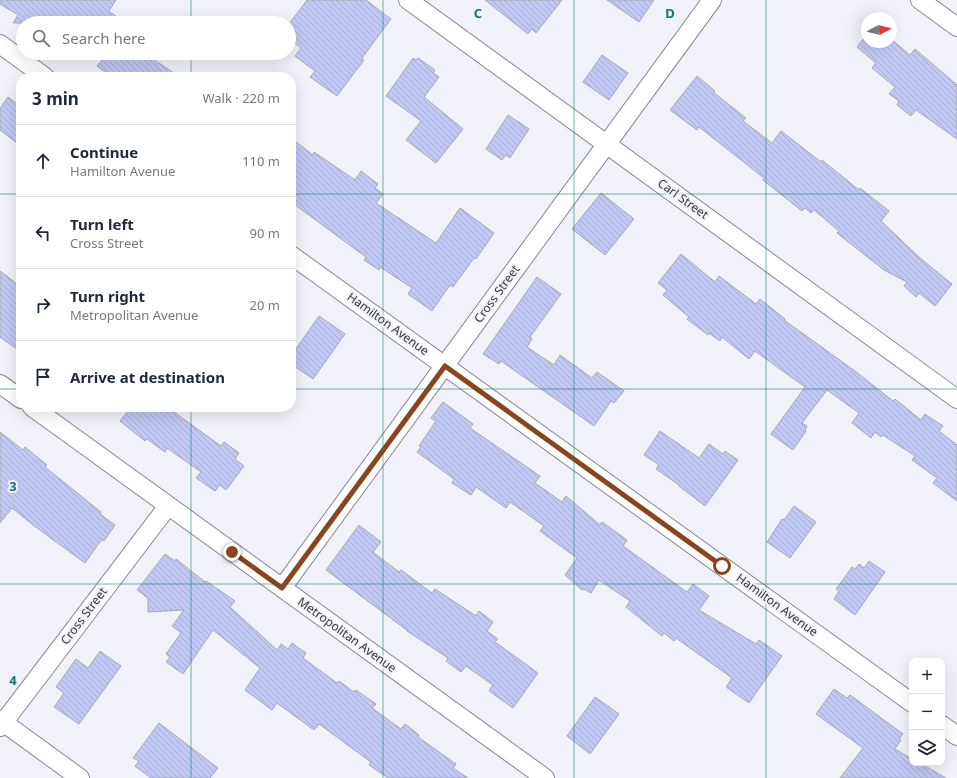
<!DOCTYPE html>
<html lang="en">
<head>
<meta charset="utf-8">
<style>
	:root { --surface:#fff; --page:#f2f2f3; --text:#1f2937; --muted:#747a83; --line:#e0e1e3 }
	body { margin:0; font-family:"Noto Sans",sans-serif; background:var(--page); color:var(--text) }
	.controls { position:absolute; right:12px; bottom:12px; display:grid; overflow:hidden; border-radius:8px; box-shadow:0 4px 16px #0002 }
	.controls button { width:36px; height:36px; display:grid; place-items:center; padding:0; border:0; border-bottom:1px solid var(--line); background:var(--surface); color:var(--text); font:20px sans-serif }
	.compass { position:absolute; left:861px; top:12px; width:36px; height:36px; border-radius:50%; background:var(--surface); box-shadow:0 4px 16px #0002; rotate:83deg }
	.stop { position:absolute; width:12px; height:12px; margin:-9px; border:3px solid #8a451e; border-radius:50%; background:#fff }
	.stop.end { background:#8a451e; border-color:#fff; box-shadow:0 1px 4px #0008 }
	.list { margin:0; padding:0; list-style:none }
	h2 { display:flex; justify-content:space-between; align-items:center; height:52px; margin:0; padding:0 16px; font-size:17px }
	h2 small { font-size:13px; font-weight:400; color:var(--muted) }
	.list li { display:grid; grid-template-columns:26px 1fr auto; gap:12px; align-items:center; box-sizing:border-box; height:72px; padding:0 16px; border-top:1px solid var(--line) }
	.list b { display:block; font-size:15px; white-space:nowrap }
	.list p { margin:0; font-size:13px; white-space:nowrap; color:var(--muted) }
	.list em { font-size:13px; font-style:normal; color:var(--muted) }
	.icon { flex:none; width:22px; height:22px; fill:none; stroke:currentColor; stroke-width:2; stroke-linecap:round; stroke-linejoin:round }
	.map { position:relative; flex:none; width:957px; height:778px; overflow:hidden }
	.search { position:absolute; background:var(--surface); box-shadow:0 4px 16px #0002; left:16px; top:16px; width:280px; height:44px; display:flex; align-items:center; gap:10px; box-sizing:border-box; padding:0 14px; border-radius:22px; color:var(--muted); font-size:15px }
	.panel { position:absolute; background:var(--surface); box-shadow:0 4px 16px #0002; left:16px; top:72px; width:280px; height:340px; border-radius:16px }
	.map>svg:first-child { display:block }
	.building { fill:url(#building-back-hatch); stroke:#a8a9b0 }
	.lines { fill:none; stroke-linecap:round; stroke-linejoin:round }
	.minor-casing { stroke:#87888f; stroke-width:20 }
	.minor { stroke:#fff; stroke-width:18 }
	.route { stroke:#8a451e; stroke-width:5 }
	.grid { fill:none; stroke:#0f766e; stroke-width:1; stroke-opacity:0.55 }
	.labels { text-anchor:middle; stroke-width:4; stroke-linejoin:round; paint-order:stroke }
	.street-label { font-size:12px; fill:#37373a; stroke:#f1f2f9 }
	.grid-label { font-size:13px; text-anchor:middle; font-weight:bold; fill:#0f766e; stroke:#f1f2f9; stroke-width:4; stroke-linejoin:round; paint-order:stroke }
</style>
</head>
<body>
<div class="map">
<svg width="957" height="778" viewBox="0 0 957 778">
	<defs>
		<pattern id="building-back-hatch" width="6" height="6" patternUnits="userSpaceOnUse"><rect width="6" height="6" fill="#c2c8f5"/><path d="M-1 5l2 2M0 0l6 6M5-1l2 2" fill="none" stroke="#a7acd3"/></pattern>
	</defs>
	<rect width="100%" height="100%" fill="#f1f2f9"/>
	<path class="building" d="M0 0H116L109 11 125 23H13L18 15 0 4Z
		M307 0H366L391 19 362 58 364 60 337 96 310 77 315 71 295 56 301 48 289 38V24Z
		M485 0H562L536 33 532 29 528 34Z
		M607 0H654L639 22Z
		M867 34V42H891V39L910 55 915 49 957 85V139L916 110 911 116 897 105 899 101 889 94 895 87 872 68 876 63 857 47Z
		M93 53H144L180 77H112L97 66 102 60Z
		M602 55 628 73 609 100 583 82Z
		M413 58 416 60 418 58 435 70 433 73 439 77 424 97 463 129 436 163 406 140 421 121 386 96Z
		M697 76 715 91 713 92 746 118 743 121 772 143 781 131 821 162 822 160 859 190 860 188 889 211 881 221 920 258 952 284 935 306 919 293 916 297 904 286 907 282 884 270 837 233 839 231 814 210 811 213 805 208 802 211 763 180 764 178 699 127 697 130 670 110Z
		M8 97 21 107V146L0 130V108Z
		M508 115 529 129 510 158 506 155 502 160 486 149Z
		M291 138 313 155 314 152 355 180 361 171 378 184 375 188 383 194 376 203 436 243 460 208 494 233 476 259 474 258 453 287 450 285 432 311 408 294 412 288 380 267 379 270 364 260 366 257 291 202Z
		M601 193 634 219 605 255 572 229Z
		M681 254 715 282 719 276 756 304 760 299 785 319 784 320 855 371 893 401 895 399 921 420 925 414 943 426 939 431 957 445V501L933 483 937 478 912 460 915 456 883 435 881 437 875 432 871 438 852 423 859 413 827 390 802 423 807 426 805 430 806 431 793 450 771 434 805 387 755 351 749 359 722 337 720 341 709 333 708 335 687 319 689 317 663 295 667 290 658 283Z
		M0 271 21 287V352L0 337Z
		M537 277 561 294 530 337 532 339 527 347 554 365 560 355 592 378 597 372 624 391 614 403 611 401 594 426 501 361 499 364 483 354Z
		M319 316 345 334 313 379 291 364V356Z
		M443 402 473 424 470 428 540 476 535 483 562 502 566 496 600 525 602 522 627 540 623 546 687 592 693 584 709 596 699 610 756 644 759 640 782 656 749 703 726 687 732 678 676 638 674 641 664 633 662 636 626 607 630 601 599 580 591 593 584 589 582 590 565 575 577 558 540 531 544 526 510 502 506 508 476 487 471 495 452 483 454 479 417 452 421 447 419 446 436 421 431 418Z
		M131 407H167L221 446 224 442 239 453 235 459 244 466 226 490 220 485 215 491 196 478 201 472 167 448 165 452 147 439 145 441 120 421Z
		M660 431 699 458 709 444 723 454 725 451 738 460 705 506 679 486V485L656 469 659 465 644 455Z
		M0 432 23 450 25 447 47 465 45 467 101 512 100 514 115 525 104 541 102 539 85 563 37 528 12 508 0 523Z
		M794 506 816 522 790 558 767 542 782 519 784 520Z
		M359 525 381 542 373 552 399 572 401 570 432 593 435 589 476 616 479 611 493 622 487 631 498 639 495 642 538 673 513 708 489 691 493 685 466 666 461 672 446 661 448 658 407 631H408L326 570Z
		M165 554 175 561 176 559 205 582 206 581 235 601 230 607 277 650 281 644 288 649 292 643 306 653 303 658 337 683 339 681 354 692 356 690 376 704 372 708 401 729 405 724 419 735 418 737 456 764 453 768 468 778H388L369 765 371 762 319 724 314 730 277 703 272 710 245 690 260 668 213 630 183 674 166 662 170 657 166 654 181 633 172 626 184 610 148 612V598L137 590Z
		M869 561 885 572 855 615 834 599 839 591 836 589 852 567 855 569 859 564 864 568Z
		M100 651 121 666 79 724 54 707 64 693 56 687 76 659 88 668Z
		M834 689 847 698 850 695 903 734 899 739 901 740 895 749 912 759V763H920L946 778H840L863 748 816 714Z
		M595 697 619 714 590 754 567 736Z
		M159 723 218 768 210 778H151L135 766 139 761 133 758Z"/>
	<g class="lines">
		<defs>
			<path id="minor" d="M408 0 957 399
				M920 0 957 27
				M0 44 45 77
				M291 255 912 703
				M0 384 21 399
				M32 407 545 778
				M282 588 712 0
				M0 720 80 778
				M942 725 957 736
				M0 727 168 506"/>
		</defs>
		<use href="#minor" class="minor-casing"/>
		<use href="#minor" class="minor"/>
	</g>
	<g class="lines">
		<path class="route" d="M232 552 282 588 445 366 722 566"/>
	</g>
	<path class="grid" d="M191 0V23M383 0V778M574 0V778M766 0V778M191 53V77M0 194H21M291 194H957M0 389H21M291 389H957M191 407V778M0 584H957"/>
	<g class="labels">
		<g class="street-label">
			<text transform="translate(683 199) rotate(36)" y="4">Carl Street</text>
			<text transform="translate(497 294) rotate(-54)" y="4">Cross Street</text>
			<text transform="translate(388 324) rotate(36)" y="4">Hamilton Avenue</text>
			<text transform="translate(777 605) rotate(36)" y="4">Hamilton Avenue</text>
			<text transform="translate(84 616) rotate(-53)" y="4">Cross Street</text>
			<text transform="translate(347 635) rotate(36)" y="4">Metropolitan Avenue</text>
		</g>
	</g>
	<g class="grid-label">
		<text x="478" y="18">C</text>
		<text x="670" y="18">D</text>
		<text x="13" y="491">3</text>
		<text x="13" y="685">4</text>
	</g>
</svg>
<div class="controls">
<button>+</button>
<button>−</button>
<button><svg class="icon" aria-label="layers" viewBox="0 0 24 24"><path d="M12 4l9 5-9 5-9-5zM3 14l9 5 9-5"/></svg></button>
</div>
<svg class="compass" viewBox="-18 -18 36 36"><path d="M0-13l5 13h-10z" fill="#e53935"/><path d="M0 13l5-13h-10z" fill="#747a83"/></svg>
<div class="stop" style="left:722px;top:566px"></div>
<div class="stop end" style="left:232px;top:552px"></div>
<div class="search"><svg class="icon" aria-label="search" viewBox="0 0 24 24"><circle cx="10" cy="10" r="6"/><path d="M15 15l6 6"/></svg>Search here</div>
<section class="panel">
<h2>3 min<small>Walk · 220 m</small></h2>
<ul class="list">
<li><svg class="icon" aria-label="ahead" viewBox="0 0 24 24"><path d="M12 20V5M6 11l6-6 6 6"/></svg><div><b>Continue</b><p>Hamilton Avenue</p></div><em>110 m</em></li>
<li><svg class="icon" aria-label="left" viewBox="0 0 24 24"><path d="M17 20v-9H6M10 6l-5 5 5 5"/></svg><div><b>Turn left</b><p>Cross Street</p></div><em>90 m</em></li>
<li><svg class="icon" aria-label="right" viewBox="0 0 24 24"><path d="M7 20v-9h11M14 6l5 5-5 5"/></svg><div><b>Turn right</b><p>Metropolitan Avenue</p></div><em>20 m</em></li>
<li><svg class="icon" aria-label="arrive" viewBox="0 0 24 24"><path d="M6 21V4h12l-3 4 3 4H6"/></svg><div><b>Arrive at destination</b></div></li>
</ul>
</section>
</div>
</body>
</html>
